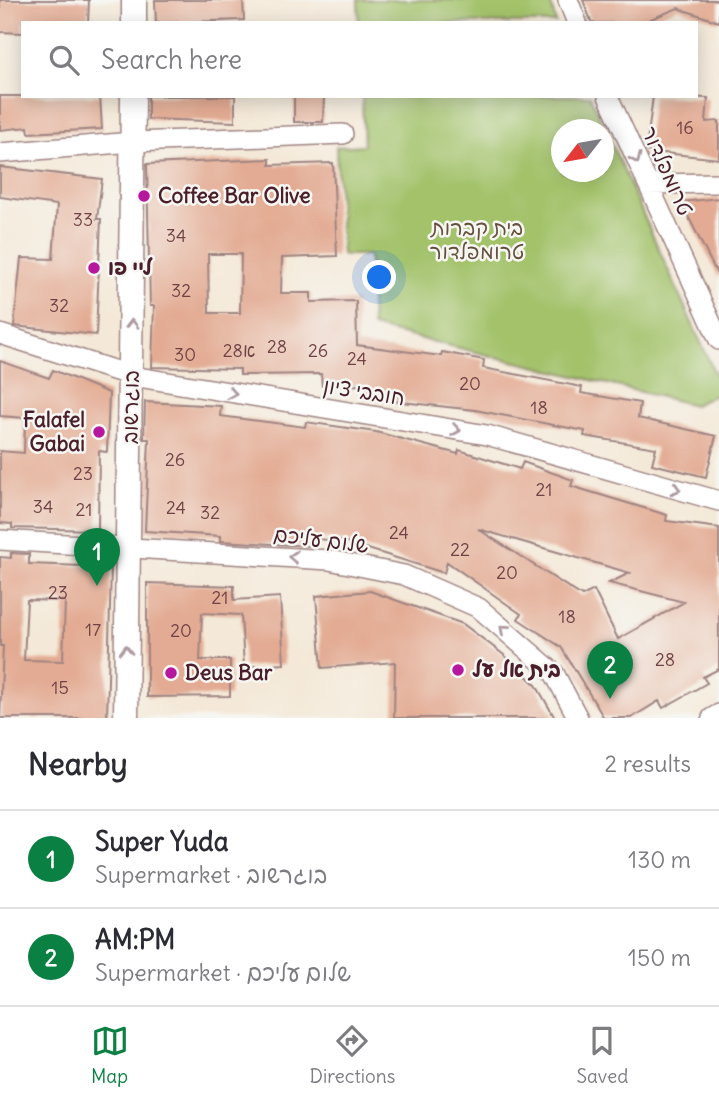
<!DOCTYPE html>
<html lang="en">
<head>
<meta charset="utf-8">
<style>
	:root { --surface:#fff; --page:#f2f2f3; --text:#2b2b33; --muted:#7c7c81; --line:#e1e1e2; --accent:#0b8043 }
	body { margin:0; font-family:Delius,"Playpen Sans Hebrew",sans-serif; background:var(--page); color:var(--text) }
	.compass { position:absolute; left:551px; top:119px; width:63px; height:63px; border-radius:50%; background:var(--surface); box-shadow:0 4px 18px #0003; rotate:239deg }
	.you { position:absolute; left:380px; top:278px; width:24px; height:24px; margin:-18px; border:5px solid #fff; border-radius:50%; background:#1a73e8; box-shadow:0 0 0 10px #1a73e833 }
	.badge { display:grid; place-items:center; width:46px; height:46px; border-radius:50%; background:var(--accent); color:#fff; font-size:23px; font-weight:700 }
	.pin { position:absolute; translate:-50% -58px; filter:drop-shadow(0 2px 4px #0008) }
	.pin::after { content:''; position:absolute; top:37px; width:24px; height:21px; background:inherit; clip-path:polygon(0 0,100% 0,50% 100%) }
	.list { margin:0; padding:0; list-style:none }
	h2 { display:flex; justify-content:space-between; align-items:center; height:91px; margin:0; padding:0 28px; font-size:30px }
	h2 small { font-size:23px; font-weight:400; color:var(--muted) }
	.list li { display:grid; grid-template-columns:46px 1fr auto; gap:21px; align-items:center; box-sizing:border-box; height:98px; padding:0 28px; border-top:2px solid var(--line) }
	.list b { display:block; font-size:26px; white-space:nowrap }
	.list p { margin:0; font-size:23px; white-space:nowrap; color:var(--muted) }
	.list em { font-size:23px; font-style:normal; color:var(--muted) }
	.icon { flex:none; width:38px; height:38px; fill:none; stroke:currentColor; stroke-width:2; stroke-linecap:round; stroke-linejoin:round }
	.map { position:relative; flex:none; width:719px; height:718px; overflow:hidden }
	.search { position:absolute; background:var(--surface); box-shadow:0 4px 18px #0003; left:21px; right:21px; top:21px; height:77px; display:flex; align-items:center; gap:18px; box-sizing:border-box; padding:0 24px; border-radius:0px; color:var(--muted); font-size:26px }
	.sheet { height:287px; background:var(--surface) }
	nav { display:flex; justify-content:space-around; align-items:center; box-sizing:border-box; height:98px; border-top:2px solid var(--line); background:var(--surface); font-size:19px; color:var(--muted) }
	nav a { display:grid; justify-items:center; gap:4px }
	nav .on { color:var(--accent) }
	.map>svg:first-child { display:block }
	.green { fill:#a3c26a; stroke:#76704a; stroke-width:2; fill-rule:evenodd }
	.building { fill:#e3ab93; fill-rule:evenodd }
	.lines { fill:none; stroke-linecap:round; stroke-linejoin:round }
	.minor-casing { stroke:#9f8482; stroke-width:22 }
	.tertiary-casing { stroke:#9f8482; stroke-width:27 }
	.minor { stroke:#fff; stroke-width:19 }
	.tertiary { stroke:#fff; stroke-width:24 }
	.oneway { stroke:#ae9aa0 }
	.poi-dot { fill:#b5179e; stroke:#f6f6f2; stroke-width:2.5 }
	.labels { text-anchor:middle; stroke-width:5; stroke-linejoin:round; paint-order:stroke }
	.number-label { font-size:18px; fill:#704245 }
	.street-label { font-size:21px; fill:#4a1f2b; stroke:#f6f6f2 }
	.poi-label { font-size:21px; font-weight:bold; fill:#4a1f2b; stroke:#f6f6f2; text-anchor:start }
	.park-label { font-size:21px; fill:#65503e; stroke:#f6f6f2 }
</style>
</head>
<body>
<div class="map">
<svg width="719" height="718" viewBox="0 0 719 718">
	<rect width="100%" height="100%" fill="#f6f6f2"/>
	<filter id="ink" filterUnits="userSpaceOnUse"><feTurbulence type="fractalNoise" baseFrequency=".0143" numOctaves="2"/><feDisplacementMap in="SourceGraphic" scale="14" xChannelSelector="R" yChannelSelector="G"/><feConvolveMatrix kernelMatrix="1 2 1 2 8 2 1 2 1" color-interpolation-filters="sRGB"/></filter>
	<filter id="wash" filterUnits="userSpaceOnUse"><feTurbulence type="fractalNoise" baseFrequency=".00686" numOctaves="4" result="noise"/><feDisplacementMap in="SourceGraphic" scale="28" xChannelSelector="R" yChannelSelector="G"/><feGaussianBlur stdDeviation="1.57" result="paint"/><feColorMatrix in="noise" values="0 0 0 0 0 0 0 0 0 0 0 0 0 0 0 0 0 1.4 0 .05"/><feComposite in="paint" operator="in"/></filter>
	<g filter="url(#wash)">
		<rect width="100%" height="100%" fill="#f4e9d8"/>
		<path class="green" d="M358 0H550L556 23H359Z
			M362 96H590L719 383V393L694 405 372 327 369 255H342L336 147 364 145ZM562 130H604V172H562Z"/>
		<g id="blocks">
			<path class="building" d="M0 0H89L88 23H23V33L0 32Z
				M155 0H243L244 20 156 23Z
				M583 0H719V22L678 8 641 23H592Z
				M0 96H100L102 129 29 133 28 127 0 130Z
				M148 96H235V122L148 119Z
				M294 96H324L323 122H294Z
				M653 96 708 98 706 122 719 121V159L646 151Z
				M270 159V165L333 163 337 256 282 258 281 293H311V302L356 301 357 345 441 356 442 352 484 360 483 368 582 387 581 393 640 403 638 418 716 436 706 477 652 464 656 448 584 436 585 431 475 410 365 398 367 385 322 386 321 374 240 375V369L152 367 154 306H150L147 164ZM208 254H241L240 313H209Z
				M0 167 102 179 97 219H101L96 335 14 326 21 258 53 259 57 205 0 197Z
				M719 198V278L681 202Z
				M0 361 49 378 53 370 109 393 107 452 99 451 98 530 12 528V524L0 523V451L24 453 25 418 0 416Z
				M145 402 221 406 220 416 305 427 306 422 376 432 458 454 459 450 520 469 523 462 573 480 571 486 667 515 666 521 719 528V669L703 677 707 683 663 708 659 701 631 718H604L561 647 518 619 521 614 447 562 444 573 346 542 309 538V546L220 541V536L145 531 149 439H144ZM478 529 630 573 609 583 684 602 618 639 594 590 582 596Z
				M11 553 29 554V564L111 567 107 718H0L3 646H0V557L11 558ZM27 600 65 601 63 661 24 660Z
				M147 583 234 586V600L280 597 284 664 244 667 241 615 202 613 200 660H230V696L147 697Z
				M370 591 463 624 504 655 536 685 555 718H394L395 662 322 668 316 596Z"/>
		</g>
	</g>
	<g filter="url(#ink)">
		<use href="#blocks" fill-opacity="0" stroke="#9f8482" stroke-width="2"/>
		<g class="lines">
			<defs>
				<path id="minor" d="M568 0 577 23
					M608 96 719 340
					M0 153 133 142 343 134
					M648 184 719 183
					M0 334 132 376 487 435 719 501
					M0 540 329 560 404 575 479 608 554 673 578 718
					M712 718 719 714"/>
				<path id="tertiary" d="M134 23V0
					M126 718 133 96"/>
			</defs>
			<use href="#minor" class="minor-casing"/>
			<use href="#tertiary" class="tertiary-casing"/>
			<use href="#minor" class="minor"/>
			<use href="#tertiary" class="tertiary"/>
		</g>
		<defs><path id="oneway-chevron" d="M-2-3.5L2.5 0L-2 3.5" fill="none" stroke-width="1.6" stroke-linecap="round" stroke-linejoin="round" transform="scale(1.75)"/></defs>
		<g class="oneway">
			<use href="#oneway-chevron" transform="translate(636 159) rotate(66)"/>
			<use href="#oneway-chevron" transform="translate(132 324) rotate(-90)"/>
			<use href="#oneway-chevron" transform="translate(232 393) rotate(9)"/>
			<use href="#oneway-chevron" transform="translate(456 430) rotate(9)"/>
			<use href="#oneway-chevron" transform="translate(676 489) rotate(16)"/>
			<use href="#oneway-chevron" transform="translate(293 557) rotate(-177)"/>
			<use href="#oneway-chevron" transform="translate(504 629) rotate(-139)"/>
			<use href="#oneway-chevron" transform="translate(126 650) rotate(-90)"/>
		</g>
	</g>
	<g class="poi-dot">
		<circle cx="144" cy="196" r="7"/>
		<circle cx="94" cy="268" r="7"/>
		<circle cx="99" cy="432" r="7"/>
		<circle cx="458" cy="670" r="7"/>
		<circle cx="171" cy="673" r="7"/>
	</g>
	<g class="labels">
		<g class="number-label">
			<text x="685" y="134">16</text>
			<text x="83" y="226">33</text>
			<text x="176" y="242">34</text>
			<text x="181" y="297">32</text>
			<text x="59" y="312">32</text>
			<text x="277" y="353">28</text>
			<text x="239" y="357">28א</text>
			<text x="318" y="357">26</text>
			<text x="185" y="361">30</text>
			<text x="357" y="365">24</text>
			<text x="470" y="390">20</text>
			<text x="539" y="414">18</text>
			<text x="175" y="466">26</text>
			<text x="83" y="480">23</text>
			<text x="544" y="496">21</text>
			<text x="43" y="513">34</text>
			<text x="176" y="514">24</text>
			<text x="84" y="516">21</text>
			<text x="210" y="519">32</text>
			<text x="399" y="539">24</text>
			<text x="460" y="556">22</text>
			<text x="507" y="579">20</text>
			<text x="58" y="599">23</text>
			<text x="220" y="604">21</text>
			<text x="567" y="623">18</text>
			<text x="93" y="636">17</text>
			<text x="181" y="637">20</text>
			<text x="665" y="666">28</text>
			<text x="60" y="694">15</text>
		</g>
		<g class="street-label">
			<text transform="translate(667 171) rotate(66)" y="7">טרומפלדור</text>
			<text transform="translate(364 392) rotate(9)" y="7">חובבי ציון</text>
			<text transform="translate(131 407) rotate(-89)" y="7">בוגרשוב</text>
			<text transform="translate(321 540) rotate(7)" y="7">שלום עליכם</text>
		</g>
		<g class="poi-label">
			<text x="158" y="203">Coffee Bar Olive</text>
			<text x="108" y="275">ליי פו</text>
			<text x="85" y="427" text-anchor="end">Falafel<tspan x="85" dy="24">Gabai</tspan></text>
			<text x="472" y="677">בית אל על</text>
			<text x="185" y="680">Deus Bar</text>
		</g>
		<g class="park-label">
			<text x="477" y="235">בית קברות<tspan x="477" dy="24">טרומפלדור</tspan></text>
		</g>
	</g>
</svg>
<svg class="compass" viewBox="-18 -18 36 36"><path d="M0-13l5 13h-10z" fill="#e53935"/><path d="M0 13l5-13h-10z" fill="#7c7c81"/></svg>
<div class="you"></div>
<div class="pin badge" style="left:97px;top:586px">1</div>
<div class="pin badge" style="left:610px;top:699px">2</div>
<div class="search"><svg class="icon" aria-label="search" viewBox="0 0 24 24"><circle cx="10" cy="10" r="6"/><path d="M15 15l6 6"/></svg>Search here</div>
</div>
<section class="sheet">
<h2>Nearby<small>2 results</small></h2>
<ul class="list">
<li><span class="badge">1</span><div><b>Super Yuda</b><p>Supermarket · בוגרשוב</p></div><em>130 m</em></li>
<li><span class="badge">2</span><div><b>AM:PM</b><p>Supermarket · שלום עליכם</p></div><em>150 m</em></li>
</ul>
</section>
<nav>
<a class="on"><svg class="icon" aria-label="map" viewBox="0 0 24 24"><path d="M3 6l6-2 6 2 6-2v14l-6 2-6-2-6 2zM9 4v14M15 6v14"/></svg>Map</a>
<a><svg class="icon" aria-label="directions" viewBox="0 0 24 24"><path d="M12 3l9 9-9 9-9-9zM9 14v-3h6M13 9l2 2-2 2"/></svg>Directions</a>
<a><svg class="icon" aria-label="saved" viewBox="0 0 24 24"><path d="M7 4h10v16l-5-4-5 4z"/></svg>Saved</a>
</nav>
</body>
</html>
